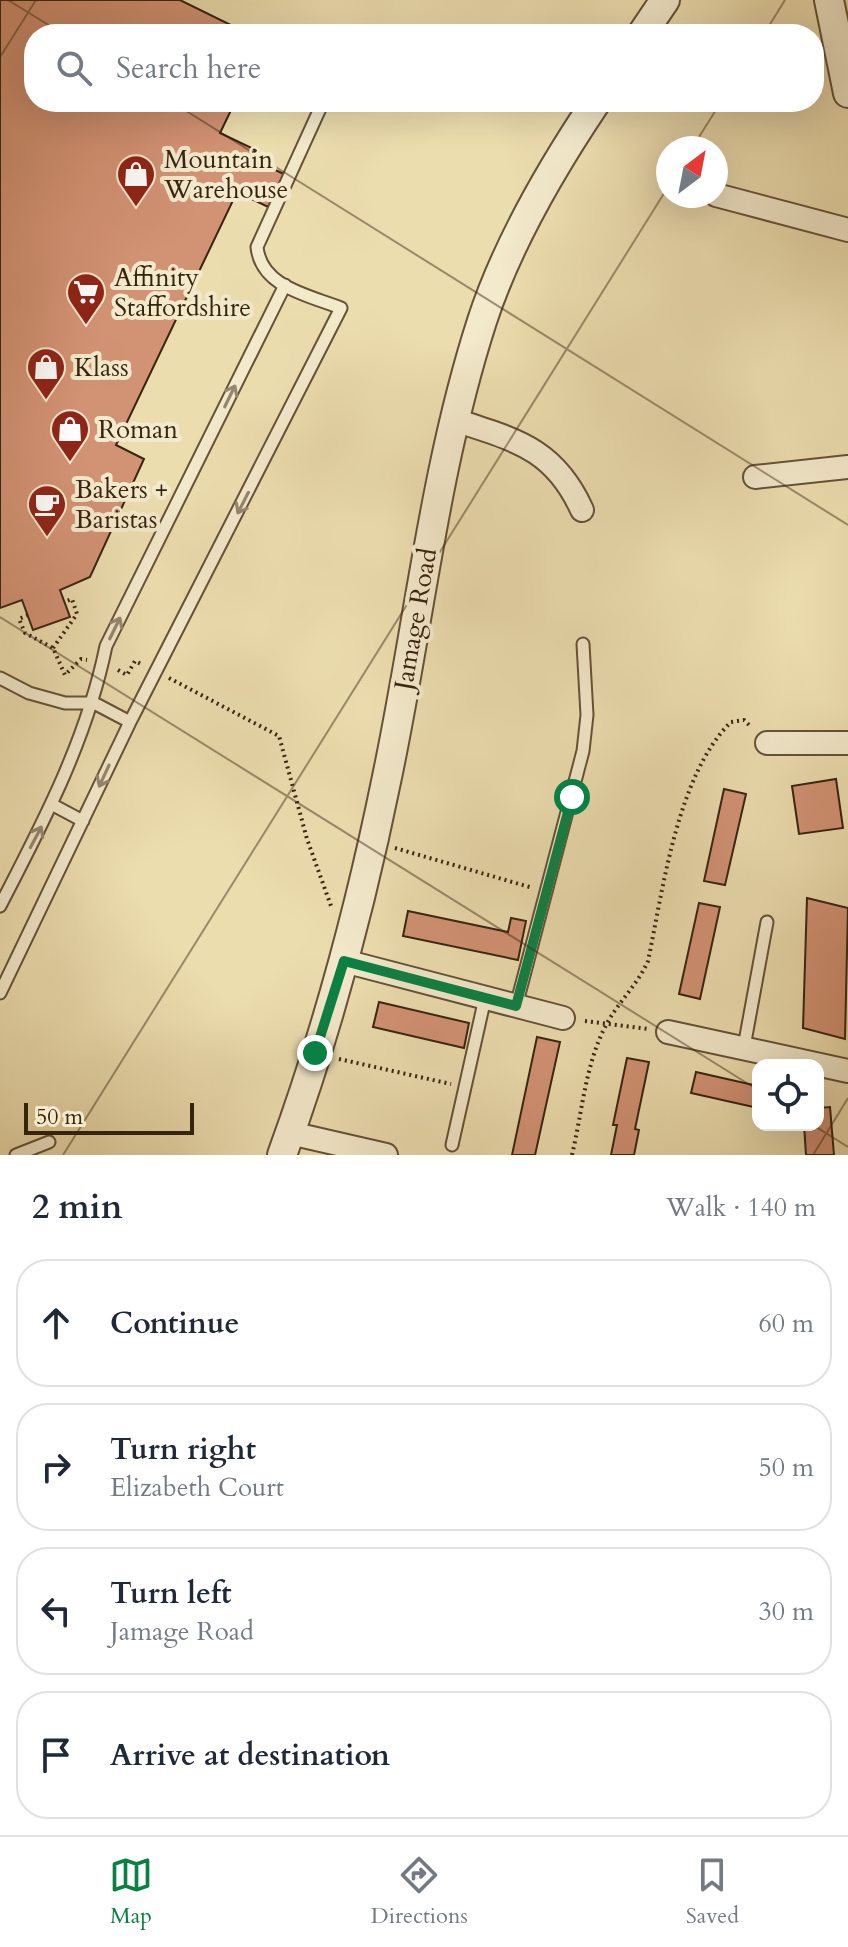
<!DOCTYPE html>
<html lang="en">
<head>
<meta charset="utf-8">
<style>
	:root { --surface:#fff; --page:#f2f2f3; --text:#1f2937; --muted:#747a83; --line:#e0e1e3; --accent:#0b8043 }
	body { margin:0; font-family:Cardo,serif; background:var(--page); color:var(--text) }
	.controls { position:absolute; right:24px; bottom:24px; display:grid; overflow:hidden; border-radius:16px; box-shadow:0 8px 32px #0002 }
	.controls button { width:72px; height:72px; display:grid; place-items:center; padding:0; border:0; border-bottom:2px solid var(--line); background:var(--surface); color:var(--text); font:40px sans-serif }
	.compass { position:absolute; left:656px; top:136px; width:72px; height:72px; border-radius:50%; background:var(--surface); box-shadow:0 8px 32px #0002; rotate:32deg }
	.scale { position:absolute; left:24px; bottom:20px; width:170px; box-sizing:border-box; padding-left:8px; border:4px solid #37240f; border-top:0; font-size:22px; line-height:28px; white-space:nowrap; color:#37240f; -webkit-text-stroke:6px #f3e9cb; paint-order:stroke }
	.stop { position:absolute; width:24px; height:24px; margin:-18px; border:6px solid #0b8043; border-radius:50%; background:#fff }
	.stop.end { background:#0b8043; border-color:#fff; box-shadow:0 2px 8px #0008 }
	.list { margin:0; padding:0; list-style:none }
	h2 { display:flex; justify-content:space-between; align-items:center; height:104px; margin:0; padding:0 32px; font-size:34px }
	h2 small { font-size:26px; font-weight:400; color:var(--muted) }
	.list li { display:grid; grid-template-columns:52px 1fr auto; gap:24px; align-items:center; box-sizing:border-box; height:128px; margin:0 16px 16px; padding:0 16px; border:2px solid var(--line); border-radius:32px }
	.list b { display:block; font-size:30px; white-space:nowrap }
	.list p { margin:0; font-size:26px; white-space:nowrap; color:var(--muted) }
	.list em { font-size:26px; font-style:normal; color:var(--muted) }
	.icon { flex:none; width:44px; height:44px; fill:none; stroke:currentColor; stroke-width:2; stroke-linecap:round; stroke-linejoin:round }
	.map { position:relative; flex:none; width:848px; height:1155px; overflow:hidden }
	.search { position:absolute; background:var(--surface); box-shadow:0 8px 32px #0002; left:24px; right:24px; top:24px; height:88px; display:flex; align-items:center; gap:20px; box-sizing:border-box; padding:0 28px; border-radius:32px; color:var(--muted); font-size:30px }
	.sheet { height:680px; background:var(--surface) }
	nav { display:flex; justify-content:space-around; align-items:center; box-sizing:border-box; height:112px; border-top:2px solid var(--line); background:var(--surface); font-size:22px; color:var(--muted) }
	nav a { display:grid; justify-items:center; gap:4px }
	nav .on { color:var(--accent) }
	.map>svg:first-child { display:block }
	.building { fill:#d29274; stroke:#37240f; stroke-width:2 }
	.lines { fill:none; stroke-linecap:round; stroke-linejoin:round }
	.service-casing { stroke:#645237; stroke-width:15 }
	.minor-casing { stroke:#645237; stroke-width:26 }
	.tertiary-casing { stroke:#645237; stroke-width:32 }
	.path { stroke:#37240f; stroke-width:4; stroke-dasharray:2 4; stroke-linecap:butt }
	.service { stroke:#f3e9cb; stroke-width:11 }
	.minor { stroke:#f3e9cb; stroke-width:22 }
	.tertiary { stroke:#f3e9cb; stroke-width:28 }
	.oneway { stroke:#95866d }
	.route { stroke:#0b8043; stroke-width:10 }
	.ticks { fill:none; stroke:#37240f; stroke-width:2; stroke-opacity:0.45 }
	.labels { text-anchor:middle; stroke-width:8; stroke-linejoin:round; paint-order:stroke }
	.poi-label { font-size:26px; fill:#37240f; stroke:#f3e9cb; text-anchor:start }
	.street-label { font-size:26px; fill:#37240f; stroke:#f3e9cb }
</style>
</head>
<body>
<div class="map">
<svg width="848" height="1155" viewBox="0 0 848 1155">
	<rect width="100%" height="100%" fill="#ecddaf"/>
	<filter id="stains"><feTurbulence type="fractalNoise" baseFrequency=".0025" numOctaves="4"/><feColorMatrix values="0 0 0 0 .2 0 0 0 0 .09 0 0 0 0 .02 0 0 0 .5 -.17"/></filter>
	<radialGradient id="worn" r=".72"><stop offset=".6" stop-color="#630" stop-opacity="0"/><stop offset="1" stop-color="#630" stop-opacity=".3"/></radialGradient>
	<path class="building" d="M0 0H180L249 34H34V102H235L220 133 256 150 252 159 284 174 268 207 237 192 116 445 144 459 90 577 60 590 70 617 33 630 22 600 0 608Z
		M836 779 843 828 799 834 792 786Z
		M724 789 746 794 725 885 704 881Z
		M807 898 848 908 845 1039 803 1028Z
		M699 903 720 907 700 999 679 994Z
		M408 911 508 932 511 918 526 921 518 960 403 936Z
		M379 1002 469 1023 464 1048 373 1027Z
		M537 1037 560 1042 535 1155H512Z
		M627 1058 649 1062 635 1129 639 1130 634 1155H611L617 1125H613Z
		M696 1072 758 1086V1108L691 1093Z
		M830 1107 834 1155H806L804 1125H818V1108Z"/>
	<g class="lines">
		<defs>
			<path id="service" d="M0 678 29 693 65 703H94L130 722
				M53 805 83 821
				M0 906C44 821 87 739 106 646L285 285
				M0 993 130 722 341 308C308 295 261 287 257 247L323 102
				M516 1006 583 751 587 715 583 644
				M744 1047 767 922
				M452 1145 485 998
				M16 1155 49 1142"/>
			<path id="minor" d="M716 195 848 230
				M455 420C515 440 554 448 582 510
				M755 477 848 467
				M767 743H848
				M344 961 563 1018
				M668 1032 848 1071
				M290 1133 386 1155"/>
			<path id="tertiary" d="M829 0 848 93
				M642 34 665 0
				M282 1155C327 1032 361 905 387 777 419 625 434 470 482 321 507 244 551 169 596 102"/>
		</defs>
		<use href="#service" class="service-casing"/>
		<use href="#minor" class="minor-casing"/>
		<use href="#tertiary" class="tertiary-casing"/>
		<path class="path" d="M28 615 19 619 25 633 53 648 65 675 81 659 87 660
			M53 648 77 614 72 599 64 602
			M118 670 127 675 135 661 143 665
			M169 678 279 736 307 839 331 906
			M395 848 533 888
			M585 1021 648 1029
			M339 1059 451 1084
			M572 1155C582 1113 585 1068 604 1029 616 1004 637 986 648 961 663 890 677 775 731 722L744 720 751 727"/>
		<use href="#service" class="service"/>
		<use href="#minor" class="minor"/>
		<use href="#tertiary" class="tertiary"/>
	</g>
	<defs><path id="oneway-shaft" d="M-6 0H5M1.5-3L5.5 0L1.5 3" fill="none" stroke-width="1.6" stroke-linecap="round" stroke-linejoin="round" transform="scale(2)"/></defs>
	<g class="oneway">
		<use href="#oneway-shaft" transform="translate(230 396) rotate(-64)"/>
		<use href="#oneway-shaft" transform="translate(243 503) rotate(117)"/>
		<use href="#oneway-shaft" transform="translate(115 628) rotate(-64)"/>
		<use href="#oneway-shaft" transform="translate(104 776) rotate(115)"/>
		<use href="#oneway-shaft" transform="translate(36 837) rotate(-62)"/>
	</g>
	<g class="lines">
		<path class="route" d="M315 1053 344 961 516 1006 572 797"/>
	</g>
	<path class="ticks" d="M8 0 63 34M764 34 785 0M0 57 36 0M172 102 848 525M692 148 721 102M0 617 758 1090M813 1125 848 1147M63 1155 668 187M813 1155 848 1098"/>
	<defs>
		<symbol id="shop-pin" viewBox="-11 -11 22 30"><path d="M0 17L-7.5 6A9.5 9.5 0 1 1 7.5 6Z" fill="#8f2418" stroke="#f3e9cb"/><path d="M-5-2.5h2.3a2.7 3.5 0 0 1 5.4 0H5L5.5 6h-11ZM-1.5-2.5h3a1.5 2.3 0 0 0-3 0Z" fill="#fff"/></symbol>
		<symbol id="supermarket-pin" viewBox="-11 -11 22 30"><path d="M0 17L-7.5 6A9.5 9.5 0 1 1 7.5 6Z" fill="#8f2418" stroke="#f3e9cb"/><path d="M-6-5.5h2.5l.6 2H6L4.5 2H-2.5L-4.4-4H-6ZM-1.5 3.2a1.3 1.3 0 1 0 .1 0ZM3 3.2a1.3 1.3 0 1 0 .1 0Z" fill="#fff"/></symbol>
		<symbol id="cafe-pin" viewBox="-11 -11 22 30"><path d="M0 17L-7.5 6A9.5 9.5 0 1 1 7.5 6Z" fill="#8f2418" stroke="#f3e9cb"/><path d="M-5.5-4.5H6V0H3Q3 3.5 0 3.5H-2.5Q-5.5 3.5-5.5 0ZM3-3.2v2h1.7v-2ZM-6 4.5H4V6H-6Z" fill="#fff"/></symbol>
	</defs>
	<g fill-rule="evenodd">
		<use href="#shop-pin" x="114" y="152" width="44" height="60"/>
		<use href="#supermarket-pin" x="64" y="270" width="44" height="60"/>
		<use href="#shop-pin" x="24" y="345" width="44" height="60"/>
		<use href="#shop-pin" x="48" y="407" width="44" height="60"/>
		<use href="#cafe-pin" x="25" y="482" width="44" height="60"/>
	</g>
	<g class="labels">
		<g class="poi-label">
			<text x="164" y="168">Mountain<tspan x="164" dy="30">Warehouse</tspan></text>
			<text x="114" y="286">Affinity<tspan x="114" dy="30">Staffordshire</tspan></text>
			<text x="74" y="376">Klass</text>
			<text x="98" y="438">Roman</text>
			<text x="75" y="498">Bakers +<tspan x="75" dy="30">Baristas</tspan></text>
		</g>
		<g class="street-label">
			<text transform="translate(415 619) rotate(-80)" y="9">Jamage Road</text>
		</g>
	</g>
	<rect width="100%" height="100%" filter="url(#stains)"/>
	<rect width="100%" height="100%" fill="url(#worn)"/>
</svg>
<div class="controls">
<button><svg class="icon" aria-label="locate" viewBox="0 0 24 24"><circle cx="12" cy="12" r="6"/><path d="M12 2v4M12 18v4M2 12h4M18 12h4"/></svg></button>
</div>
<svg class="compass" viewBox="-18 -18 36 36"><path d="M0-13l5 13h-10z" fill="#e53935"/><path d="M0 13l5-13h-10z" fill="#747a83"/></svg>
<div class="scale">50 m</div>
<div class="stop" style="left:572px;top:797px"></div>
<div class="stop end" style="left:315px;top:1053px"></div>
<div class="search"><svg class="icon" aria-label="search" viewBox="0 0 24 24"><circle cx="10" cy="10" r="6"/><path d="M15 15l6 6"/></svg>Search here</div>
</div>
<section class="sheet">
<h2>2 min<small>Walk · 140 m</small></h2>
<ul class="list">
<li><svg class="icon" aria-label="ahead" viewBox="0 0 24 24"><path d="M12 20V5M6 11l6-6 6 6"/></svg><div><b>Continue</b></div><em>60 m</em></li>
<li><svg class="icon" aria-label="right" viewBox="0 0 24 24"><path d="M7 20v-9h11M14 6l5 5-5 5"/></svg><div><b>Turn right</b><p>Elizabeth Court</p></div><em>50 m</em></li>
<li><svg class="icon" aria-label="left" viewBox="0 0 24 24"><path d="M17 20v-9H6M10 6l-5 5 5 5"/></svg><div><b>Turn left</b><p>Jamage Road</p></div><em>30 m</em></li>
<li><svg class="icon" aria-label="arrive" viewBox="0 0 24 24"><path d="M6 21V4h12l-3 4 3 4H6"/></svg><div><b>Arrive at destination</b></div></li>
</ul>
</section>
<nav>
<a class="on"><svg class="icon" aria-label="map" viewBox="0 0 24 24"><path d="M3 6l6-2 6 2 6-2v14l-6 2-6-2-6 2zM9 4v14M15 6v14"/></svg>Map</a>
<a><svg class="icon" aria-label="directions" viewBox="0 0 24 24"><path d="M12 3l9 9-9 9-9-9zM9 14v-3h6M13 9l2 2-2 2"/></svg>Directions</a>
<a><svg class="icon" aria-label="saved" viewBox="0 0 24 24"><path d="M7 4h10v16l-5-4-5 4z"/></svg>Saved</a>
</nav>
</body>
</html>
